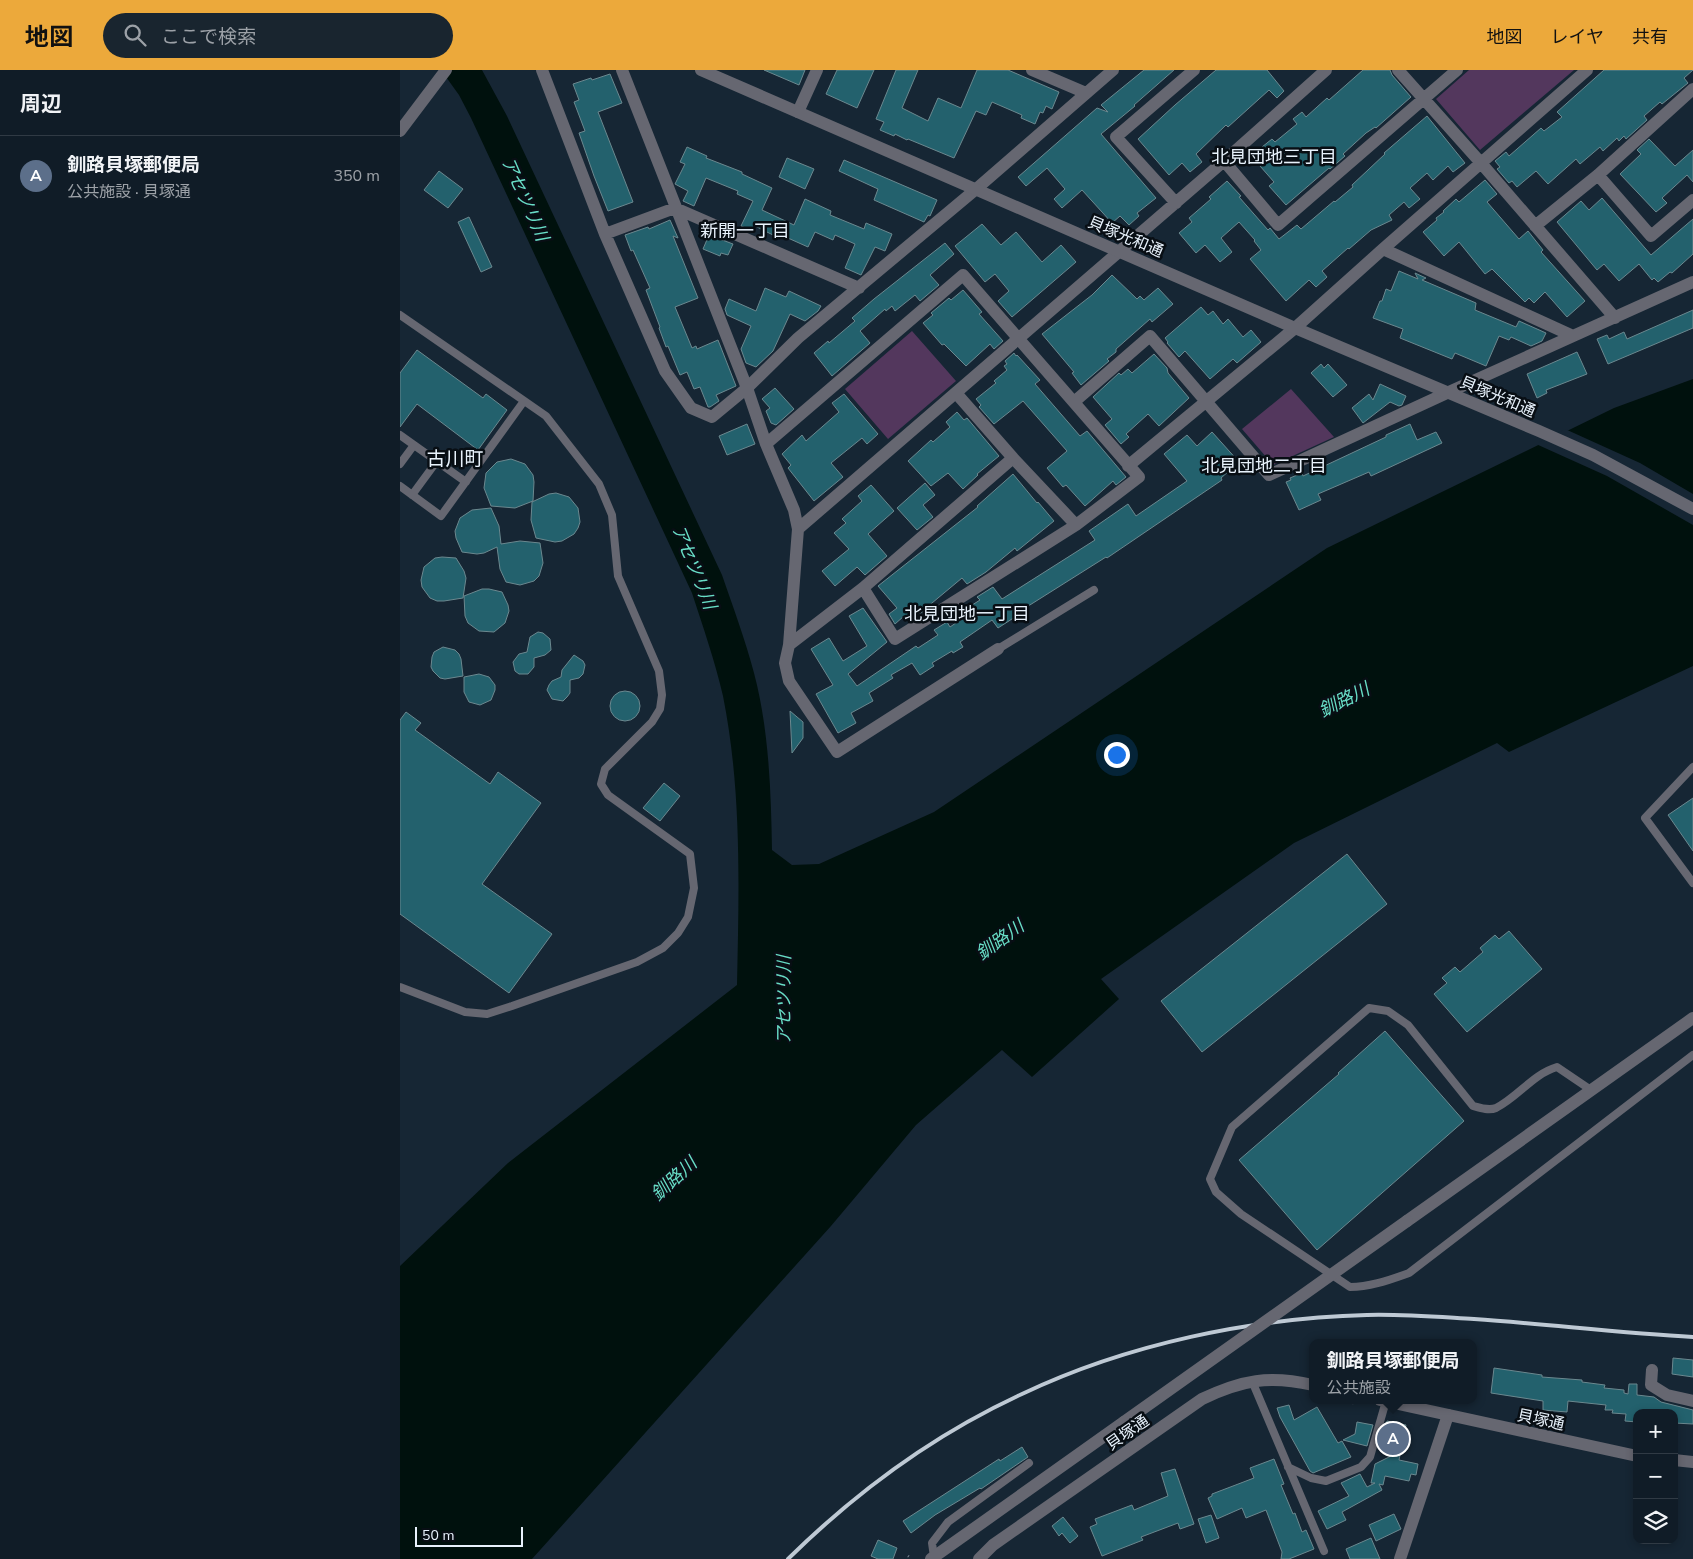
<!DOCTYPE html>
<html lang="ja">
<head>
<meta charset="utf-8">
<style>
	:root { --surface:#101c27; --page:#19252f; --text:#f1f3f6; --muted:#9ca1a7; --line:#303a44; --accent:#eca93b }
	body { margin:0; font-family:"Nunito Sans","Noto Sans JP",sans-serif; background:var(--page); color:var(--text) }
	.controls { position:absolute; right:15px; bottom:15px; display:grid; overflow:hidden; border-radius:10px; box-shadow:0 2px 8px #0003 }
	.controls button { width:45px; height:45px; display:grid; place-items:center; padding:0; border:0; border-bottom:1px solid var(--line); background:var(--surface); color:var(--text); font:25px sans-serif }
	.scale { position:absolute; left:15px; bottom:12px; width:108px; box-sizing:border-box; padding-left:5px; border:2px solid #e8f2fc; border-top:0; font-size:14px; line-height:18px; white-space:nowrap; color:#e8f2fc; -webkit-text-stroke:4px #080e14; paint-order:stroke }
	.you { position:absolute; left:716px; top:684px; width:18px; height:18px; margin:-12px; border:4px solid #fff; border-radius:50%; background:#1a73e8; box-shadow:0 0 0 8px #1a73e833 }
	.badge { display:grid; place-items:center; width:32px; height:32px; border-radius:50%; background:var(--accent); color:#fff; font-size:16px; font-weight:700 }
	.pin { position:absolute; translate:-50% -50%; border:2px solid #fff; box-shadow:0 1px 5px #0006 }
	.popup { position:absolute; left:909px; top:1269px; width:168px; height:65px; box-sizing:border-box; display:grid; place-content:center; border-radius:10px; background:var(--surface); filter:drop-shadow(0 1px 4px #0005); font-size:16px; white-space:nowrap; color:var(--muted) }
	.popup b { font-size:19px; color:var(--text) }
	.popup::after { content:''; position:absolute; left:50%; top:100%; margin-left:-10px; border:10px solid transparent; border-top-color:var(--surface) }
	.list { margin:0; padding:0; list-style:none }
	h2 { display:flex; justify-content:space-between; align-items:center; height:65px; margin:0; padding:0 20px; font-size:21px }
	h2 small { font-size:16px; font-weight:400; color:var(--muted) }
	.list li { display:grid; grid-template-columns:32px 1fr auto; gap:15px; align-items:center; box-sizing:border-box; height:80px; padding:0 20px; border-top:1px solid var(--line) }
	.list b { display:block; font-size:19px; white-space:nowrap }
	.list p { margin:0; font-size:16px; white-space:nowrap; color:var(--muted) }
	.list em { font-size:16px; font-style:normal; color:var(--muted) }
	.icon { flex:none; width:28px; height:28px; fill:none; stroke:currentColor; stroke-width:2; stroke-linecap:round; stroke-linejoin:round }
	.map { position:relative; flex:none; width:1293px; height:1489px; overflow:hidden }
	header { display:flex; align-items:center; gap:30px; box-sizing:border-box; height:70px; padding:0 25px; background:var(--accent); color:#111 }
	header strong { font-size:24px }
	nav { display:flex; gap:28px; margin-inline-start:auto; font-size:18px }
	.search { width:350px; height:45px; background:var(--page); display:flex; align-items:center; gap:12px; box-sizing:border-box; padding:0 18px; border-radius:28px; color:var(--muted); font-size:19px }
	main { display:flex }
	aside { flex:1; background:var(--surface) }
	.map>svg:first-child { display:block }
	.green { fill:#53375d }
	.water { fill:#00110d }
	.pier { fill:#162634 }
	.building { fill:#23616d; stroke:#6b888f }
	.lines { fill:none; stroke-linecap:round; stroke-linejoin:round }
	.path { stroke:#7c8995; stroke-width:2.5; stroke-dasharray:1 4; stroke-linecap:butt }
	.service { stroke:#666771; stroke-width:8 }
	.minor { stroke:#666771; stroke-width:12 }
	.tertiary { stroke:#666771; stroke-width:12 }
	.rail { stroke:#bec9d4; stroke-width:4 }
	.tertiary-bridge { stroke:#666771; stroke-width:12 }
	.labels { text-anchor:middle; stroke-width:5; stroke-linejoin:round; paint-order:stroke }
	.street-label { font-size:16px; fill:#e8f2fc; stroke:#080e14 }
	.neighbourhood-label { font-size:18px; fill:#e8f2fc; stroke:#080e14 }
	.water-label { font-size:18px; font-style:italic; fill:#68ddc6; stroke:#080e14 }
	.quarter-label { font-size:19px; fill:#e8f2fc; stroke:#080e14 }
</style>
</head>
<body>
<header>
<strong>地図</strong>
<div class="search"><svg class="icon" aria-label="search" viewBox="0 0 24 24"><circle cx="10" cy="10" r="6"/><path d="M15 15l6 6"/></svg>ここで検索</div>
<nav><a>地図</a><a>レイヤ</a><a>共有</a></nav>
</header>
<main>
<aside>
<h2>周辺<small></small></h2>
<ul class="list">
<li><span class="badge" style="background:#5c6f8a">A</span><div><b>釧路貝塚郵便局</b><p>公共施設 · 貝塚通</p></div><em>350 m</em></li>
</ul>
</aside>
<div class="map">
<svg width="1293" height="1489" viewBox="0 0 1293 1489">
	<rect width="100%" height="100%" fill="#162634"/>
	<path class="green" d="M1069 0H1174L1080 80 1036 29Z
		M512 261 556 311 488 369 445 319Z
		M891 319 934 367 873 395 842 359Z"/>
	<path class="water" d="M41 0H82L107 46 322 505C333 537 345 569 354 603 369 660 371 721 372 780L392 795 419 794 534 742 927 478 1214 338 1293 309V596L1109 682 1097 673 894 773 701 909 719 929 632 1007 602 980 516 1055 431 1156 132 1489H0V1196L108 1093 337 915C339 818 342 721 323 626 315 591 303 557 292 523L71 48 59 25Z"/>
	<path class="pier" d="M1165 359 1240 393 1293 424V455L1207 406 1136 374Z"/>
	<path class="building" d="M364 0H405L399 15Z
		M437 0H474L457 38 426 24Z
		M496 0H518L502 38 528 51 538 28 561 38 577 0H608L659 22 652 39 646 36 643 43 640 42 635 54 621 48 622 45 592 32 586 45 576 41 554 88 508 69 507 70 495 64 494 66 480 60 484 52 476 49Z
		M744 0H774L734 35 735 36 701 64 756 128 737 143 739 146 729 155 720 146 712 153 682 120 662 138 654 129 665 119 647 98 626 116 618 107 697 38 708 42 701 35Z
		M816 0H867L884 21 877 28 869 20 828 57 826 55 796 84 802 92 790 102 782 93 769 105 738 69 775 35Z
		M963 0H990L992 5 1011 27 976 58 975 57 966 63 943 84 945 86 930 99 929 98 886 135 869 116 874 112 860 96 870 87 862 77 872 69 875 72 897 54 893 49 902 42 906 47 927 28 929 30Z
		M1204 0H1293L1284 8 1288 13 1262 34 1260 32 1244 46 1247 50 1226 69 1224 66 1219 71 1217 68 1203 81 1200 77 1180 94 1176 89 1148 114 1136 101 1117 117 1112 111 1109 113 1097 99 1100 97 1095 91 1106 82 1109 86 1141 58 1144 61 1162 47 1157 42Z
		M210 4 222 33 198 42 233 132 208 141 194 106 179 63 185 61 174 32 179 30 173 14 191 8 192 10Z
		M1027 46 1065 93 1053 102 1048 96 1033 110 1027 103 1010 118 1020 129 1009 138 1004 132 989 145 992 150 971 160 949 179 948 178 922 201 927 207 916 217 909 210 886 231 850 189 861 180 854 171 855 170 839 152 821 168 832 182 820 192 805 175 796 183 779 163 792 152 789 148 811 129 809 127 827 111 841 126 839 127 868 160 870 158 879 169 897 155 901 159 934 131 935 132 953 117 952 115 985 84 984 83Z
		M1249 69 1275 96 1293 80V112L1287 105 1262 128 1267 133 1256 142 1220 104 1241 84 1237 80Z
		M287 77 307 86 306 88 342 102V104L372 118 362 140 394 155 405 129 431 141 430 145 464 159 466 153 492 164 485 181 475 177 461 205 445 198 455 174 435 165 433 170 415 162 408 177 379 164 377 167 355 156 352 161 341 156 353 131 337 124 338 121 306 108 294 136 283 131 288 121 275 114 285 94 280 92Z
		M387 88 414 99 405 119 379 107Z
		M444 90 537 130 530 146 528 145 524 152 474 130 478 119 439 101Z
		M39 101 63 119 48 138 24 120Z
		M1085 110 1097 124 1087 132 1119 169 1128 161 1143 180 1141 182 1185 231 1167 247 1145 222 1134 233 1129 228 1125 232 1092 199 1085 204 1059 172 1044 186 1023 162 1037 150 1036 148 1044 142 1043 141 1056 129 1059 132Z
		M1202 128 1251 185 1293 149V184L1272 203 1270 202 1258 212 1254 208 1252 210 1239 194 1219 211 1204 194 1197 200 1157 152 1181 131 1189 140Z
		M69 147 92 197 81 202 58 152Z
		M270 150 278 168 273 166 298 228 275 237 292 278 296 276 297 279 318 270 336 316 316 325 319 331 310 337H308L300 317 294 319 287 302 280 305 268 276 266 277 259 258 260 257 246 220 250 218 233 180 231 181 225 165 248 157 249 159Z
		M582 154 601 175 616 162 642 192 661 175 676 192 612 247 598 231 609 221 595 204 585 212 555 176Z
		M309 165 333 174 328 185 321 183 320 186 303 179Z
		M545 173 554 184 530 205 539 215 520 231 515 225 495 241 492 236 486 241 485 239 460 261 470 273 432 306 414 283 428 271 429 273 455 251 452 248 474 229Z
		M999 201 1018 209 1015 203 1026 208 1022 210 1076 233 1075 240 1116 257 1119 251 1146 263 1142 271 1131 276 1111 267 1109 270 1099 266 1086 296 1055 283 1052 289 1000 268 1003 259 973 248 980 231H982L986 219 991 221Z
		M712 205 737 229 740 226 744 230 758 218 773 234 752 252 750 249 716 279V282L707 289 709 291 681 315 672 303 674 302 642 264 692 225Z
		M365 218 386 227 389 221 421 236 418 241 405 251 390 244 373 281 356 297 346 293 341 279 351 256 327 245 325 239 329 229 356 241Z
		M563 220 582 242 579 244 603 271 594 279 590 274 566 296 544 274 542 275 523 253 533 245 531 243 549 228 551 230Z
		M801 237 808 245 813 241 823 254 828 249 843 267 851 260 861 272 837 293 833 289 810 309 785 281 779 287 767 273 768 272 765 268Z
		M1293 240V258L1208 294 1197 269 1207 265 1209 269 1224 262 1227 269Z
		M17 280 83 328 86 324 107 340 78 380 17 334 0 357V303Z
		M1177 282 1187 304 1146 320 1147 323 1137 328 1127 304Z
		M614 283 616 286 617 285 640 310 635 314 680 366 687 361 726 407 716 415 713 411 685 436 666 415 663 417 647 398 667 381 623 331 594 354 579 337 581 335 576 329 596 313 594 311 607 300 604 296 607 294 605 291Z
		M754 284 767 298 768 303 789 328 759 356 748 344 726 364 729 367 721 374 705 355 712 349 693 327 719 303 721 305 728 299 732 303Z
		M921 294 924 298 928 294 947 315 933 327 911 303Z
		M980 314 1006 326 1002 335 999 336 990 332 963 353 952 338 969 324 973 330Z
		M375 318 394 339 376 355 371 353 366 341 370 338 362 329Z
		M444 324 478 364 467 374 462 368 431 393 443 407 414 431 388 398 391 395 382 384 402 365 406 371 439 342 432 333Z
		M557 342 564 350 567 348 599 386 577 404 578 405 563 419 548 403 531 416 508 391 531 370 533 372 550 357 546 352Z
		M347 354 355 374 327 385 319 366Z
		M1010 354 1017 370 1036 362 1042 373 971 406 969 402 918 424 921 430 899 440 886 412 891 410 890 408 902 403 903 406 986 367V365Z
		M812 362 839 392 821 408 822 410 707 488 706 487 614 545 615 547 598 558 592 550 560 572 563 577 553 583 552 581 532 593 534 596 520 605 512 593 491 605 493 608 469 623 473 631 451 643 456 653 438 663 416 624 433 615 411 579 429 568 443 591 467 576 449 546 463 538 487 572 448 604 457 616 516 576 518 578 538 565 534 560 547 552 550 557 569 544 566 539 580 530 577 527 593 517 602 529 695 470 689 461 728 434 736 446 787 411 764 384 787 365 797 376Z
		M111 389 125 394 133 405 134 412 133 431 115 438 91 436 84 418 86 403 97 392Z
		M613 404 637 433 638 432 654 451 617 481 615 478 586 502 567 514 562 508 526 538 524 541 508 551 504 546 495 554 489 544 497 538 478 516 578 437 577 436Z
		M525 413 535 425 523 435 533 447 517 460 497 438Z
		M471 415 494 441 468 464 487 486 465 505 457 497 435 516 422 501 449 479 434 463 446 453 442 449 462 431 458 426Z
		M156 423 169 427 178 438 180 452 178 458 174 464 162 471 155 472 136 468 131 450 132 432 149 424Z
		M91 438 99 456 101 474 120 471 140 473 143 493 139 506 134 511 120 515 106 512 100 499 97 477 84 483 77 484 62 482 56 468 55 461 60 448 72 440Z
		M42 487 56 488 64 501 66 508 63 528 44 531H37L30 528 22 517 21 510 24 497 35 488Z
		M82 519H89L102 522 108 535 109 541 105 553 94 562 79 561 68 553 65 546 64 526Z
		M138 562 143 563 150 569 151 580 145 585 134 588V597L128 604H119L115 601 113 592 119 584 127 582 130 567Z
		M43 577 55 580 59 584 61 589 63 606 45 609 40 608 33 601 31 597 32 587 34 582Z
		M174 585 183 591 185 595 183 604 179 608 170 610V623L167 627 163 631 152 629 147 620 149 615 152 611 161 607 162 600Z
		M79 604 89 607 95 615V620L91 630 80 635 69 632 64 622V607Z
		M210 636a15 15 0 1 1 30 0a15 15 0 1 1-30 0Z
		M390 641 403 652V668L392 683Z
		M6 642 21 653 15 660 90 714 98 702 141 733 82 814 152 864 109 923 0 844V650Z
		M264 713 280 726 260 751 243 738Z
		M1293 728V781L1268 745Z
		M947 784 987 834 802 982 761 931Z
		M1109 861 1142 899 1067 962 1034 924 1047 913 1042 908 1055 897 1060 902 1083 882 1080 878 1095 865 1099 869Z
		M985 961 1064 1051 917 1180 839 1090 939 1004 938 1003Z
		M1273 1288 1293 1290V1307L1272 1304Z
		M1094 1298 1142 1305V1307L1182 1310V1312L1205 1315 1204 1318 1224 1320V1323L1228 1324 1229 1314H1237V1325L1254 1327 1261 1332 1293 1340V1354L1274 1353V1343H1237V1352L1225 1351 1226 1344 1212 1343 1213 1340H1205L1206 1335 1168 1331 1167 1342 1143 1340V1331L1091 1323Z
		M889 1335 894 1350 917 1337 938 1373 942 1371 951 1387 913 1403 910 1401 880 1347 877 1338Z
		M987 1351 1006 1355 999 1390 1018 1394 1016 1405 1011 1404 1009 1411 985 1406 983 1415 979 1414 982 1420 942 1442 946 1450 927 1459 918 1441 949 1426 941 1413 960 1404 967 1417 975 1413H971L975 1394 999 1382 993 1370 979 1375Z
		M957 1352 973 1355 967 1376 943 1370 955 1364Z
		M622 1377 628 1387 581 1419 580 1418 535 1445 511 1463 503 1451 599 1389 600 1391Z
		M874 1389 884 1414 881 1415 893 1444 895 1443 902 1462 906 1460 914 1479 889 1489H881L882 1482 866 1440 846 1448 842 1438 817 1449 808 1428 812 1426V1424L854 1408 850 1398Z
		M775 1399 794 1454 780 1459 778 1453 741 1467 743 1470 702 1486 690 1457 697 1454 695 1449 732 1435 734 1440 768 1426 761 1403Z
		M994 1444 1001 1459 976 1471 969 1455Z
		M811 1445 819 1468 806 1473 798 1449Z
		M663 1447 678 1466 670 1473 662 1463 659 1466 652 1456Z
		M971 1468 980 1489H950L946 1479Z
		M478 1470 497 1478 493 1489H478L471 1486Z"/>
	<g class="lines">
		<path class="path" d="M952 1334 953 1330
			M508 1486 512 1489"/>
		<path class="service" d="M0 245 146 346 199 414 212 445 218 506 259 601 262 625 260 639 252 652 205 699 201 714 208 725 290 784 294 818 288 847 278 863 263 878 237 892 112 936 87 944 65 942 0 917
			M0 365 66 412
			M0 394 14 375
			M0 416 41 446 124 331
			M12 425 37 391
			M598 579 694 520
			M1293 697 1245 748 1293 813
			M1191 1020 1157 997C1133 1004 1118 1027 1096 1038 1089 1041 1080 1038 1073 1036L1008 955 988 941 969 938 832 1057 810 1109 816 1122 841 1144 950 1217C971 1217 989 1210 1009 1203L1293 985
			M852 1311 924 1481
			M888 1397 911 1408 926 1411 961 1397 970 1387 986 1331
			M534 1487 532 1473 548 1452 629 1393"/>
		<path class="minor" d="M142 0 205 164 265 301 291 338 312 347 347 318 398 268 575 120 713 0
			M222 0 347 318 366 374 394 440 398 459 389 575 385 593 389 611 437 682 598 579
			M632 0 686 23
			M998 0 1081 93 1215 248
			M398 42 417 0
			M824 91 878 155 1057 0
			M1198 105 1251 166 1293 130
			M776 133 716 67 794 0
			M1135 156 1198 105 1293 19
			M205 164 275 138 459 218
			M983 179 1173 266
			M556 323 613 388 676 455
			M674 332 750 266 869 405 1049 322 1293 212
			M366 374 563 205 739 407 676 455 495 569 463 518
			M728 396 895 258 983 179 1187 0
			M398 459 824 91 926 0
			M389 575 463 518 613 388
			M1252 1300 1251 1315 1267 1325 1293 1331
			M1000 1489 1048 1345"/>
		<path class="tertiary" d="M301 0 895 258 1139 361 1193 385 1293 439
			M0 61 46 0
			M1007 1151 1293 948
			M980 1330 1237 1386
			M1274 1390 1293 1392
			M531 1489 724 1352
			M579 1489 593 1475 802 1329C842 1310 869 1305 913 1315"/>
		<path class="rail" d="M388 1489C456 1422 535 1364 622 1324 727 1274 852 1248 967 1245 1003 1244 1039 1247 1074 1249 1147 1254 1220 1263 1293 1267"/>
		<path class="tertiary-bridge" d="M724 1352 1007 1151"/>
	</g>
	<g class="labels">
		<g class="street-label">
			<text transform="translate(726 166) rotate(23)" y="6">貝塚光和通</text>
			<text transform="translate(1098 326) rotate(23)" y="6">貝塚光和通</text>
			<text transform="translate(1141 1349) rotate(12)" y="6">貝塚通</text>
			<text transform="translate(727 1362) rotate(-35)" y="6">貝塚通</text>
		</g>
		<g class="neighbourhood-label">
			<text x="874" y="93">北見団地三丁目</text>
			<text x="345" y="167">新開一丁目</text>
			<text x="864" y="402">北見団地二丁目</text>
			<text x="567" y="550">北見団地一丁目</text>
		</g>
		<g class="water-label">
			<text transform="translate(125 129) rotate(66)" y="6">アセツリ川</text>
			<text transform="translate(294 497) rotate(68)" y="6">アセツリ川</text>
			<text transform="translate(944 630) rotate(-27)" y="6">釧路川</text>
			<text transform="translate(600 870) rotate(-36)" y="6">釧路川</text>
			<text transform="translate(384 930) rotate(-90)" y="6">アセツリ川</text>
			<text transform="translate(274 1109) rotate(-43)" y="6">釧路川</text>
		</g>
		<g class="quarter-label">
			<text x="55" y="395">古川町</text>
		</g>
	</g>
</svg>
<div class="controls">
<button>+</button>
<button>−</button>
<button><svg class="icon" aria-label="layers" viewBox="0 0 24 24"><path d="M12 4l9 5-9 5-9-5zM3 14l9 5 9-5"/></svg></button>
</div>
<div class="scale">50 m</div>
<div class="you"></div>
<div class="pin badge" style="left:993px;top:1369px;background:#5c6f8a">A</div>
<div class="popup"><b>釧路貝塚郵便局</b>公共施設</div>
</div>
</main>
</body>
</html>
